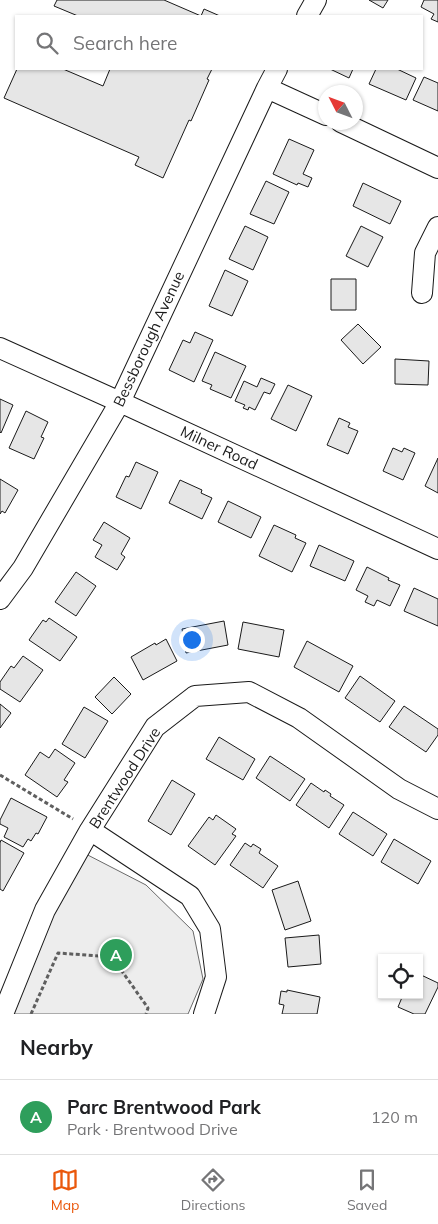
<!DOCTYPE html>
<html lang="en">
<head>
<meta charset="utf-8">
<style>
	:root { --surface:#fff; --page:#f6f6f6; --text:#202124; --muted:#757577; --line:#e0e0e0; --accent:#ea580c }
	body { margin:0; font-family:Mulish,sans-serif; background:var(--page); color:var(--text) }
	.controls { position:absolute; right:15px; bottom:15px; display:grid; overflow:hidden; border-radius:0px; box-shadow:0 1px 4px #0004 }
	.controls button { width:45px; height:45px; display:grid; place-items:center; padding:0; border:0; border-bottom:1px solid var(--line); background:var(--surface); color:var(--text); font:25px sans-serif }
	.compass { position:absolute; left:318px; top:85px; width:45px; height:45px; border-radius:50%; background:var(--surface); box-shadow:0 1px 4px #0004; rotate:312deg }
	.you { position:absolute; left:191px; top:639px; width:18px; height:18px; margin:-12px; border:4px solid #fff; border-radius:50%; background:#1a73e8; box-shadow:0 0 0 8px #1a73e833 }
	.badge { display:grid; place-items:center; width:32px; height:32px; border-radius:50%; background:var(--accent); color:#fff; font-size:16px; font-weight:700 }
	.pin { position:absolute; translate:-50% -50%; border:2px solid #fff; box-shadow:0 1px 5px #0006 }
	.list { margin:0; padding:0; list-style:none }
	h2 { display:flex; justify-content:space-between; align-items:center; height:65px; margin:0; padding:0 20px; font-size:21px }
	h2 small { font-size:16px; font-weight:400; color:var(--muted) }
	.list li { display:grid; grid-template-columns:32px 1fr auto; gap:15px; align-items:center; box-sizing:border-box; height:75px; padding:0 20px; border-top:1px solid var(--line) }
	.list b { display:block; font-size:19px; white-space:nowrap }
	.list p { margin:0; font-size:16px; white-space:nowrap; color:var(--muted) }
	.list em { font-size:16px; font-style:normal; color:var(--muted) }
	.icon { flex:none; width:28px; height:28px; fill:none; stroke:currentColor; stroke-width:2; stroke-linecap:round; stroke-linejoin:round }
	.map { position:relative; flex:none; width:438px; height:1014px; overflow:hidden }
	.search { position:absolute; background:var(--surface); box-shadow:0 1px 4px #0004; left:15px; right:15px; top:15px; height:55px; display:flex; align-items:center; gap:12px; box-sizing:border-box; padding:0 18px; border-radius:0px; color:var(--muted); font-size:19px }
	.sheet { height:140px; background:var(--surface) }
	nav { display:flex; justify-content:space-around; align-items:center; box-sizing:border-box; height:70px; border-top:1px solid var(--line); background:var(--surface); font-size:14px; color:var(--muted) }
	nav a { display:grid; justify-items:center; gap:2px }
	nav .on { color:var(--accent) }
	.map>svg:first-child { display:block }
	.built { fill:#ededed; stroke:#6a6a6a }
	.building { fill:#e6e6e6; stroke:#1a1a1a }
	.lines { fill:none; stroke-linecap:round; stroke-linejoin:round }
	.minor-casing { stroke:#1a1a1a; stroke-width:22 }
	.path { stroke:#5f5f5f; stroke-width:3; stroke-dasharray:4 2.5; stroke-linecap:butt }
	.minor { stroke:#fff; stroke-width:20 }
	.labels { text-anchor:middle; stroke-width:4; stroke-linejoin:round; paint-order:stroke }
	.street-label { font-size:15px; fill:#1a1a1a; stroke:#fff }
</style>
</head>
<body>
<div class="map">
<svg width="438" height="1014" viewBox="0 0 438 1014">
	<rect width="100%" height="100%" fill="#fff"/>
	<path class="built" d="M80 851 146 885 193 931 203 979 188 1014H6Z"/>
	<path class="building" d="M57 0H164L201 16H78L54 6Z
		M369 0H388L383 8Z
		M424 0H438V22L431 19 434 14 421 7Z
		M204 9 220 16H201Z
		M17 69H63L103 86 110 69H212L207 79 209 80 191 121 189 120 163 178 135 165 139 157 4 98Z
		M330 69H353L349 78Z
		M376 69H397L416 78 406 100 369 84Z
		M424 77 438 83V111L413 100Z
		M289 139 314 150 303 174 312 178 308 187 298 183 297 185 273 174Z
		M266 181 289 192 274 224 250 214Z
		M363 183 401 201 390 224 353 206Z
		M245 226 268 237 253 270 229 259Z
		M361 226 383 237 368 267 346 256Z
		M225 270 248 281 232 316 209 306Z
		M331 279H356V310H331Z
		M358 324 381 347 363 364 341 340Z
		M195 332 213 340 194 382 169 370 183 340 190 343Z
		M215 352 246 366 231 398 210 389 212 385 202 381Z
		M395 359 429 361 428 385 395 384Z
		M261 378 275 384 270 394 264 392 255 410 249 407 248 410 243 408 245 405 235 401 244 381 257 387Z
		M288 385 312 396 296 431 271 419Z
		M0 399 13 405 1 433 0 432Z
		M26 411 48 422 41 437 44 438 34 459 9 448Z
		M339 418 350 423 348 427 358 431 348 454 327 445Z
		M393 448 402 452 404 448 415 453 403 480 383 471Z
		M438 458V493L425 486Z
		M136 462 158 472 141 509 116 497 126 476 129 477Z
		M0 479 18 490 5 513 2 511 0 514Z
		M180 480 202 490 201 493 212 498 202 519 169 503Z
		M228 501 261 517 251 538 218 522Z
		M104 522 130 538 121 554 125 557 117 570 95 557 102 545 93 540Z
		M274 525 296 535 295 538 306 543 292 572 259 556Z
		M319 545 354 561 345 581 310 566Z
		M367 567 389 578 388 580 400 585 390 606 377 600 374 606 365 602 368 596 356 590Z
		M76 572 96 586 76 616 55 602Z
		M414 588 438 599V626L404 611Z
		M49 618 77 637 60 661 29 640 43 620 46 622Z
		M224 621 228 645 186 653 182 629Z
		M243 622 284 630 279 657 238 649Z
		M166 639 177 661 143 680 131 657 155 643 156 645Z
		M307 641 353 666 339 692 294 667Z
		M23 656 43 670 20 702 0 689V682L11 666 14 668Z
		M360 676 395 701 380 722 345 698Z
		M114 677 131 694 112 714 95 697Z
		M0 704 11 713 0 728Z
		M404 706 438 729V735L426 752 389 727Z
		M84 707 108 721 85 758 62 744Z
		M219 737 255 759 243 780 206 759Z
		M55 749 75 763 64 780 68 782 57 797 25 775 40 752 49 758Z
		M270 756 305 779 290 801 256 778Z
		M172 780 195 794 171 835 148 821Z
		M311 783 324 792 325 790 331 794 330 796 344 805 329 828 296 805Z
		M11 798 47 817 38 834 36 833 31 841 28 839 23 847 4 837 8 828 0 824V820Z
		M353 812 387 834 373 856 339 834Z
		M216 815 236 829 232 834 236 836 215 865 188 846 209 817 213 820Z
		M394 839 431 861 418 884 381 862Z
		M1 840 24 853 3 891 0 889V843Z
		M245 843 251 847 253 844 261 849 259 853 278 866 263 888 230 865Z
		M298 881 311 921 285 930 272 890Z
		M319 935 321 964 288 967 285 938Z
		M419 974 438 983V987L425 1014H414L398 1007 403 995H419Z
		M287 990 320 997 317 1014H282L284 1005 279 1004 281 991 287 992Z"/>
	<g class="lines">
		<defs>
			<path id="minor" d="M307 16 316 0
				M267 88 326 115
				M341 122 438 168
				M422 293 425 253 438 227
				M0 348 120 402 438 549
				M0 599 23 568 120 402 267 88 277 69
				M90 830 190 896 210 929 216 977 204 1014
				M3 1014 45 910 90 830 155 727 195 696 249 692 299 718 399 789 438 809"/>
		</defs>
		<use href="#minor" class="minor-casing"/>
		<path class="path" d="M0 775 73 819
			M31 1014 58 953 112 957 148 1008 146 1014"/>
		<use href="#minor" class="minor"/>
	</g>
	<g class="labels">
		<g class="street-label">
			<text transform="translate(149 339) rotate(-65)" y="5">Bessborough Avenue</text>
			<text transform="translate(219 448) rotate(25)" y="5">Milner Road</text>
			<text transform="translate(125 778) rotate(-57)" y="5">Brentwood Drive</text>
		</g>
	</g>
</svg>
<div class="controls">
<button><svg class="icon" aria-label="locate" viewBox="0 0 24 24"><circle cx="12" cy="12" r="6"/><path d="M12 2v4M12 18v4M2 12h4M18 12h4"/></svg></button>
</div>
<svg class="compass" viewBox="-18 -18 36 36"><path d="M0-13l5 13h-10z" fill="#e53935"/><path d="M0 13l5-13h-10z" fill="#757577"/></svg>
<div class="you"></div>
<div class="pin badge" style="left:116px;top:955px;background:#2e9e5b">A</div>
<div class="search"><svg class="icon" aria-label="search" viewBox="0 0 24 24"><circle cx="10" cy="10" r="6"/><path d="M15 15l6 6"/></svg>Search here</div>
</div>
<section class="sheet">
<h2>Nearby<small></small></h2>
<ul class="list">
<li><span class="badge" style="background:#2e9e5b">A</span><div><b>Parc Brentwood Park</b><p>Park · Brentwood Drive</p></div><em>120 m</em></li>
</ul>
</section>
<nav>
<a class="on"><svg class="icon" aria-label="map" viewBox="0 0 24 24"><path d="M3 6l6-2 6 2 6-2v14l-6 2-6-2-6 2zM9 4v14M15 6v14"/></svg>Map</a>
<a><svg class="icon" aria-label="directions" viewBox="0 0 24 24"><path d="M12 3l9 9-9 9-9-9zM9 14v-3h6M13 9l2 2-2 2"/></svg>Directions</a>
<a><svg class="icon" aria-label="saved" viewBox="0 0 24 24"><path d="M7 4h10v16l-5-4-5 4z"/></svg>Saved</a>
</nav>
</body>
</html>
